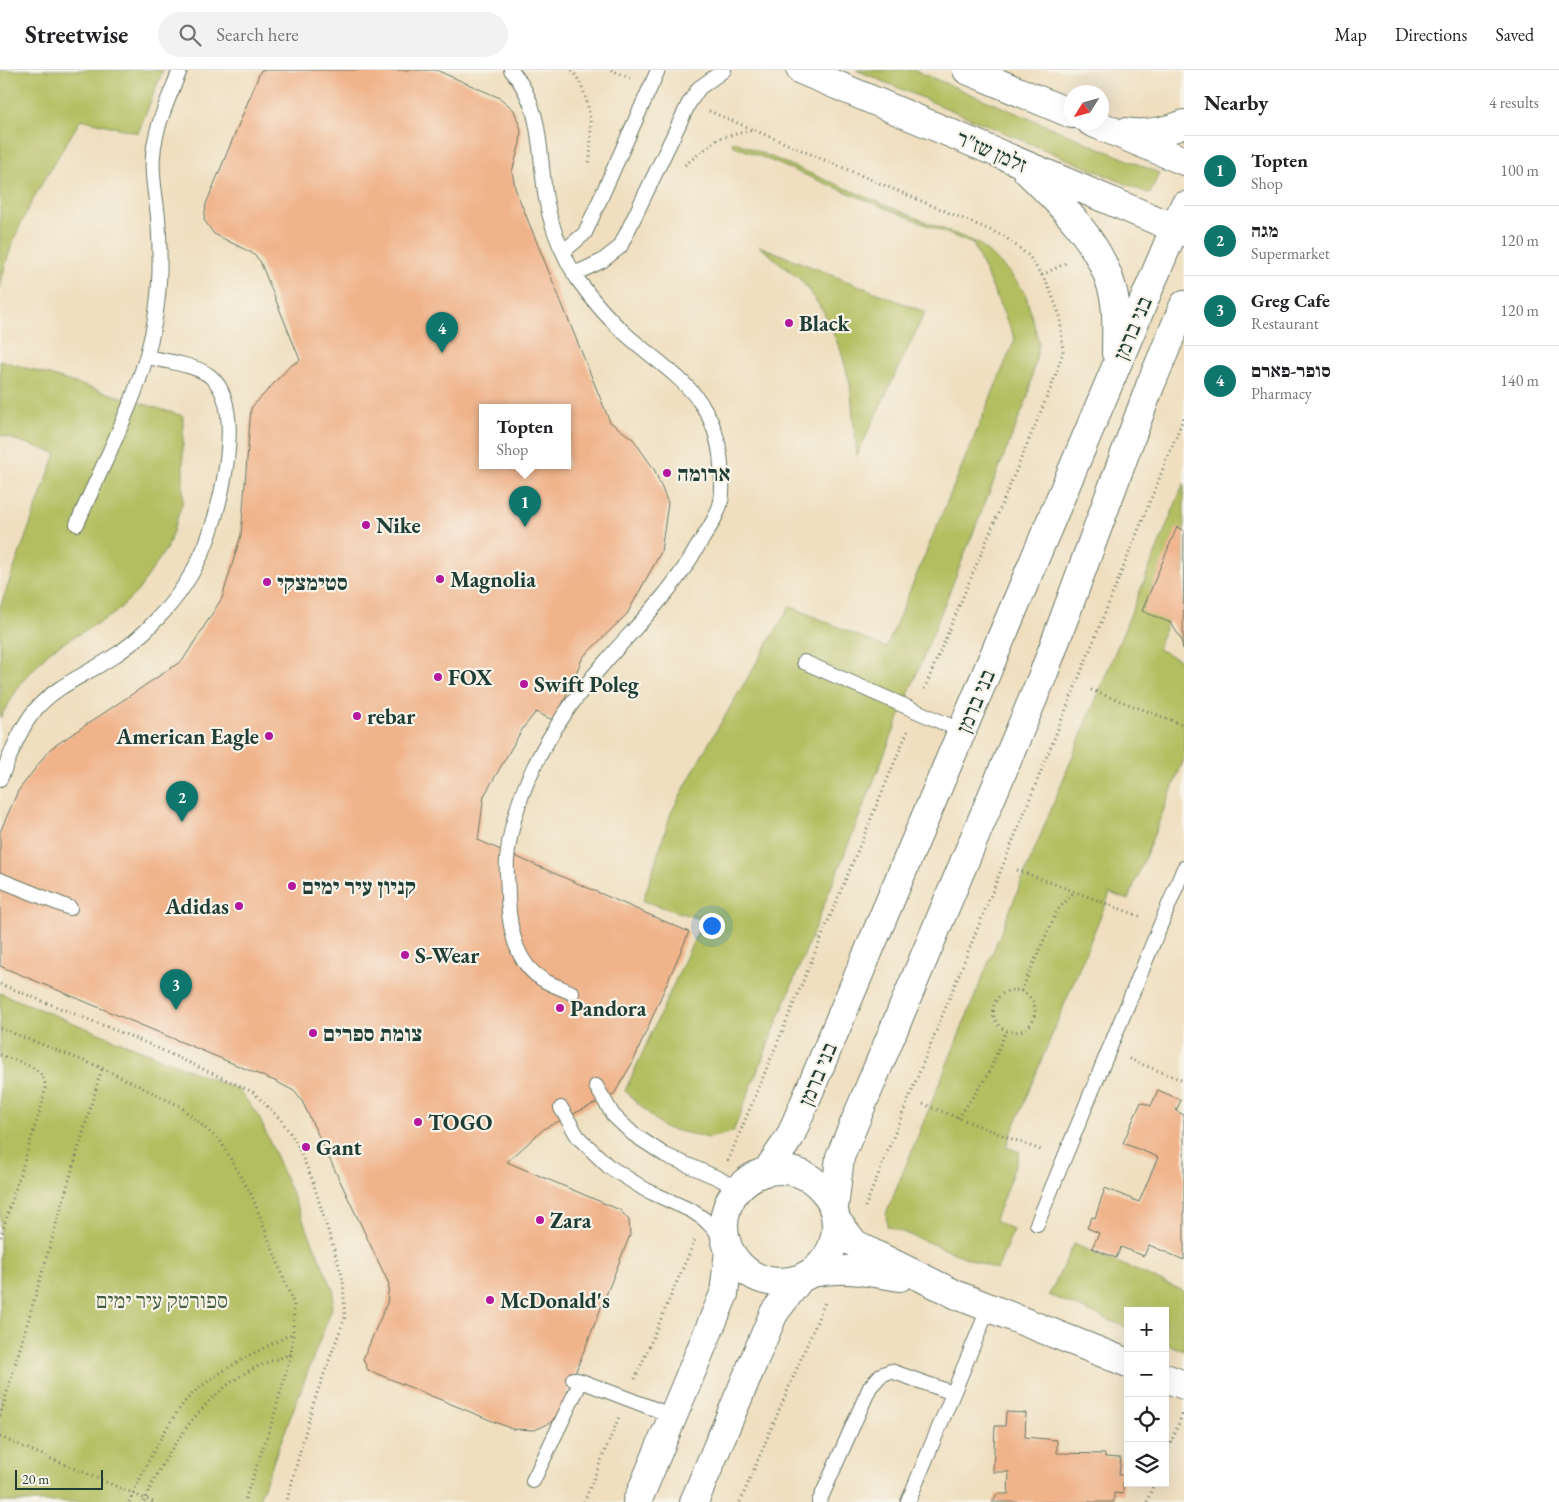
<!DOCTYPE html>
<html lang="en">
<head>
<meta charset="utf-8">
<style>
	:root { --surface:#fff; --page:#f2f2f2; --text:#202124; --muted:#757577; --line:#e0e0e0; --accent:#0f766e }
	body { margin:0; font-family:"EB Garamond","Frank Ruhl Libre",serif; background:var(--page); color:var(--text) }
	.controls { position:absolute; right:15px; bottom:15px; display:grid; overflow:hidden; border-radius:0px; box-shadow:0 5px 20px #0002 }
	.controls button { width:45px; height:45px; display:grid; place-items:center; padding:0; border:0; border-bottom:1px solid var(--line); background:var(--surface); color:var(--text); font:25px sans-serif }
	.compass { position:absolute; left:1064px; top:15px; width:45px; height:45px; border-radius:50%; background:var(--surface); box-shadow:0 5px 20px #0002; rotate:233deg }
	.scale { position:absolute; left:15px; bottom:12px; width:88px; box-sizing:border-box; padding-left:5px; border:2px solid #1f3d34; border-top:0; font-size:14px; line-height:18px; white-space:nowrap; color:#1f3d34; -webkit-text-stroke:4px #f7f3e8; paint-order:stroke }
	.you { position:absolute; left:711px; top:855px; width:18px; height:18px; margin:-12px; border:4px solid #fff; border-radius:50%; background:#1a73e8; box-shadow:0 0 0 8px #1a73e833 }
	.badge { display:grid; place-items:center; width:32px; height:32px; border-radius:50%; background:var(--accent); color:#fff; font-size:16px; font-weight:700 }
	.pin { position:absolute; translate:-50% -41px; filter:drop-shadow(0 1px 2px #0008) }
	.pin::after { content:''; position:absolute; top:26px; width:18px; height:15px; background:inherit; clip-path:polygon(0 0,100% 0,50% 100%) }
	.popup { position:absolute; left:479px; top:334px; width:92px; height:65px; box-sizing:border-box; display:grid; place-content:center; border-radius:0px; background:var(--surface); filter:drop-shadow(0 1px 4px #0005); font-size:16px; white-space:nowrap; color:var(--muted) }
	.popup b { font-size:19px; color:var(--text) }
	.popup::after { content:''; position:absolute; left:50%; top:100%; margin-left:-10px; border:10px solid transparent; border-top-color:var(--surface) }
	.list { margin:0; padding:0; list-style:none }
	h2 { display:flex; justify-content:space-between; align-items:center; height:65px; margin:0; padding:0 20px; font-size:21px }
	h2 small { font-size:16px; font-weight:400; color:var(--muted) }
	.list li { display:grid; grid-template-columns:32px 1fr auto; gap:15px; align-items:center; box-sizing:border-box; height:70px; padding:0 20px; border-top:1px solid var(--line) }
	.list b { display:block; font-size:19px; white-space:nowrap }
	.list p { margin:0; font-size:16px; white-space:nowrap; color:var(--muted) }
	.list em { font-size:16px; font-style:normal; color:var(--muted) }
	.icon { flex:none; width:28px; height:28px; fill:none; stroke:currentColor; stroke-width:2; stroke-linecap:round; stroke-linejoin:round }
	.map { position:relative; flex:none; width:1184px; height:1432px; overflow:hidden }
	header { display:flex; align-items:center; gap:30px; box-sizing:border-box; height:70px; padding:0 25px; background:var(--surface); border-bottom:1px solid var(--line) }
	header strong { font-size:24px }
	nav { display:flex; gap:28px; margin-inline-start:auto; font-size:18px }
	.search { width:350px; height:45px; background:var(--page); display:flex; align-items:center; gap:12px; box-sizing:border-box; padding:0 18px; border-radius:28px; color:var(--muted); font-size:19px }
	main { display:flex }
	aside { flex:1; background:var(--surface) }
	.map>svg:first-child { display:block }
	.green { fill:#b2be5f; stroke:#687e4a }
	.building { fill:#f0b38a; fill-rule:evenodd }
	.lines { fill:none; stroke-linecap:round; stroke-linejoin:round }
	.service-casing { stroke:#687665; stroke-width:16 }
	.minor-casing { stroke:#687665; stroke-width:30 }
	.tertiary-casing { stroke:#687665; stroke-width:30 }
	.path { stroke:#687665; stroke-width:3; stroke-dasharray:1 4; stroke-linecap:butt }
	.service { stroke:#fff; stroke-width:14 }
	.minor { stroke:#fff; stroke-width:28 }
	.tertiary { stroke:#fff; stroke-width:28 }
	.poi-dot { fill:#b5179e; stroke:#f7f3e8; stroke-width:2 }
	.labels { text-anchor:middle; stroke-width:4.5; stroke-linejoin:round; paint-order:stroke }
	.street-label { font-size:22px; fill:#1f3d34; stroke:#f7f3e8 }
	.poi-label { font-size:22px; font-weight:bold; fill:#1f3d34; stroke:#f7f3e8; text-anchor:start }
	.park-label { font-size:22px; fill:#445d3f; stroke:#f7f3e8 }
</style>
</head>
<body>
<header>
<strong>Streetwise</strong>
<div class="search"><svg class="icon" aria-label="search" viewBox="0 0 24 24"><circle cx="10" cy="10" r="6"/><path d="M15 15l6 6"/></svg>Search here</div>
<nav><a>Map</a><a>Directions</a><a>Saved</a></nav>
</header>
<main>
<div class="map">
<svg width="1184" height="1432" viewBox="0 0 1184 1432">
	<rect width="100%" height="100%" fill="#f7f3e8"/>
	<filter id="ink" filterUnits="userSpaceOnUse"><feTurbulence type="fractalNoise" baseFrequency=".02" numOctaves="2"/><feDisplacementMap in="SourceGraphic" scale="10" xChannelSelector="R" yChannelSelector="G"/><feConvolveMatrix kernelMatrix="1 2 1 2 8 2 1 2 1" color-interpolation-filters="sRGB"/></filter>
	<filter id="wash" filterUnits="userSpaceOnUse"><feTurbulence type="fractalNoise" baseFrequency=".0096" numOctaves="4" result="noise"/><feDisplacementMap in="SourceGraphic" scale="20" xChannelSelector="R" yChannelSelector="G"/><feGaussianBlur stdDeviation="1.12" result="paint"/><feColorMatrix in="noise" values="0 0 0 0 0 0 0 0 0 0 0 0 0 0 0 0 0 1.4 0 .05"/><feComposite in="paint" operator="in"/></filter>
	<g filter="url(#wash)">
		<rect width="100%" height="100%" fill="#efdfbf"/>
		<path class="green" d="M0 0H163L138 63 81 49C50 102 9 158 0 220Z
			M856 0H914L1159 103 1150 124Z
			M733 71 979 174 1008 201 1025 222 1039 273 1028 326 733 1062 709 1068 664 1058 625 1021 703 850 643 831 671 743 703 683 790 536 886 578 1015 269 973 174 732 75Z
			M759 176 925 242 857 385 850 314 841 281 823 241 802 211Z
			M0 290 183 346V431L168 476 138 521 114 544 51 580 21 613 0 648V537L56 383 0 365Z
			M1184 413V502L1158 579 1184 592V689L1128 830 1110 823 1006 1077 1020 1082 995 1150 1013 1160 997 1200 887 1156 886 1144Z
			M0 923 239 1020 259 1047 334 1222 331 1241 258 1432H0Z
			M1074 1174 1184 1221V1281L1165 1273V1241H1128V1258L1049 1225Z"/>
		<g id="blocks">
			<path class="building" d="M261 0H436L500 28 514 40 521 60 520 73 512 102 516 121 610 352 633 369 654 399 668 433 661 482 627 544 583 587 555 651 536 642 523 658 484 726 478 770 689 862 633 992 614 1024 545 1058 507 1092 620 1140 629 1150 630 1165 560 1341 550 1353 535 1360 512 1359 368 1300 363 1289 387 1233 389 1214 302 1031 294 1021 277 1012 0 896V762L18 721 50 679 183 590 222 528 241 465 251 338 290 296 300 290 260 191 252 183 214 164 204 150 206 134ZM482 338H568V396H482Z
				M1177 457 1184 461 1183 579 1181 569 1171 553 1142 541Z
				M1158 1020 1181 1030 1176 1041 1184 1045V1190L1149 1175 1144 1186 1121 1177 1116 1188 1092 1178 1099 1163 1087 1158 1092 1147 1095 1148 1105 1118 1139 1132 1158 1087 1123 1073 1141 1032 1151 1036Z
				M1006 1342 1026 1343 1025 1367 1057 1370V1383L1105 1384V1387L1121 1388 1119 1405H1123V1424L1114 1423V1432H992L997 1424H1008L1009 1402H993L995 1356H1005Z"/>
		</g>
	</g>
	<g filter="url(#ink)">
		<use href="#blocks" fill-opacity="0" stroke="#687665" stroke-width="1"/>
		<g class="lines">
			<defs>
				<path id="service" d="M511 0C544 38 538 83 546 129 551 157 563 186 578 210 593 231 609 250 629 267 674 306 717 327 721 395 722 408 724 426 719 438 714 454 700 471 692 486 667 527 637 555 606 591 558 646 514 714 507 789 506 801 508 814 508 827 509 856 515 893 542 909 551 915 562 918 572 923
					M563 182 585 163 658 0
					M574 204 602 191 620 177 689 33 699 18 724 0
					M77 454C107 384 149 309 157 234 161 205 160 176 158 147 156 126 151 107 153 86 155 56 169 28 180 0
					M804 592 962 661
					M0 709C11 685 19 659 36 639 56 616 83 606 108 590 126 579 143 565 157 549 178 528 195 501 206 474 221 436 246 337 211 307 198 295 164 291 147 287
					M0 810 70 838
					M596 1016 613 1045 633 1064 665 1085 720 1109 738 1120
					M561 1038 578 1067 608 1096 646 1120 692 1141 704 1149 726 1171
					M1037 1154 1184 798
					M573 1309 581 1311 673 1346
					M533 1411 581 1311
					M819 1432 870 1317 881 1305 891 1301 953 1323
					M908 1432 989 1237"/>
				<path id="minor" d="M836 1150 854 1173 872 1183 957 1225 1128 1293
					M812 1203C843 1196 870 1202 900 1207
					M1165 1308 1184 1315"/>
				<path id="tertiary" d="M801 0 1184 162
					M967 0 1072 44
					M1091 52 1184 91
					M1125 62C1145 65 1165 62 1184 54
					M1027 101C1061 134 1099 171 1112 218 1118 239 1116 261 1116 283
					M724 1156a56 56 0 1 1 112 0a56 56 0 1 1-112 0Z
					M767 1101 790 1067 1184 136
					M834 1138 840 1087 1043 605 1150 316 1184 235
					M637 1432 724 1224 729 1180
					M694 1432 774 1243 800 1209"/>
			</defs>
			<use href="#service" class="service-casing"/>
			<use href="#minor" class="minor-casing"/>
			<use href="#tertiary" class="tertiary-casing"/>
			<path class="path" d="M572 0C592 26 593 64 589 95
				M611 0 630 8
				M709 41 1004 166 1029 186 1048 215 1060 246 1063 282 1052 315 923 622
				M685 95 719 68 753 60
				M1042 205 1068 192
				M1091 620 1184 655
				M1017 800 1142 847
				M0 914 142 971 253 1022 281 1050 295 1070 312 1109 343 1209 345 1247 313 1334 287 1430 289 1432
				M993 941a21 21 0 1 1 42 0a21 21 0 1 1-42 0Z
				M1021 921 1057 841 1074 822
				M0 958 102 998 180 1036 221 1072 252 1126 294 1235 293 1263 291 1284 273 1349 244 1432
				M0 985C13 990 44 996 45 1014 46 1020 43 1028 42 1034L0 1169
				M1129 989 1184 1011
				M923 1034 1043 1081
				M958 1048 988 1005 1006 961
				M728 1091 908 660
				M865 1137 1184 347
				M635 1309 695 1170
				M0 1346 102 998
				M0 1367 153 1432
				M1165 1387 1183 1343
				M129 1432C141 1405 171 1343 192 1324 222 1298 258 1281 293 1263
				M144 1432C165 1383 202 1325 251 1300 263 1293 278 1289 291 1284
				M584 1432 619 1347
				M740 1432 826 1230
				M1147 1432 1154 1413"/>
			<use href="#service" class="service"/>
			<use href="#minor" class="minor"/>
			<use href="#tertiary" class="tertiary"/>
		</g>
	</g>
	<g class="poi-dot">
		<circle cx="789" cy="253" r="5"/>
		<circle cx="667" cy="403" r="5"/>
		<circle cx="366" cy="455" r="5"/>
		<circle cx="440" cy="509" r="5"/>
		<circle cx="267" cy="512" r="5"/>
		<circle cx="438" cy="607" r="5"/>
		<circle cx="524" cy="614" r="5"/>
		<circle cx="357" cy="646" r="5"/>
		<circle cx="269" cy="666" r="5"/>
		<circle cx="292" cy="816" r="5"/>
		<circle cx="239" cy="836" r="5"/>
		<circle cx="405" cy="885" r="5"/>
		<circle cx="560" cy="938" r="5"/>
		<circle cx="313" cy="963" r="5"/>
		<circle cx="418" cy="1052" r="5"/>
		<circle cx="306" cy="1077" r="5"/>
		<circle cx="540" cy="1150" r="5"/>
		<circle cx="490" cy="1230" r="5"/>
	</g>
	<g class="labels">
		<g class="street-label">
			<text transform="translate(992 81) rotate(23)" y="8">זלמן שז"ר</text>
			<text transform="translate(1132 258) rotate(-67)" y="8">בני ברמן</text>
			<text transform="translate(975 631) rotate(-67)" y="8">בני ברמן</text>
			<text transform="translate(817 1004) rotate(-67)" y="8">בני ברמן</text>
		</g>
		<g class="poi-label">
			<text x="799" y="261">Black</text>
			<text x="677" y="411">ארומה</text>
			<text x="376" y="463">Nike</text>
			<text x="450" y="517">Magnolia</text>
			<text x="277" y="520">סטימצקי</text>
			<text x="448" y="615">FOX</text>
			<text x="534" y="622">Swift Poleg</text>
			<text x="367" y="654">rebar</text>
			<text x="259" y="674" text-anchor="end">American Eagle</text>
			<text x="302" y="824">קניון עיר ימים</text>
			<text x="229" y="844" text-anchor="end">Adidas</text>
			<text x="415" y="893">S-Wear</text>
			<text x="570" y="946">Pandora</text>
			<text x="323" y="971">צומת ספרים</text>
			<text x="428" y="1060">TOGO</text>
			<text x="316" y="1085">Gant</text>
			<text x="550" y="1158">Zara</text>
			<text x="500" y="1238">McDonald's</text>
		</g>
		<g class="park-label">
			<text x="162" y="1238">ספורטק עיר ימים</text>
		</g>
	</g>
</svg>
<div class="controls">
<button>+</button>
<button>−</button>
<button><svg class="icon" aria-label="locate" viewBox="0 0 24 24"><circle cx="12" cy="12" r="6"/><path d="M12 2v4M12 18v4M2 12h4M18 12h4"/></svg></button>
<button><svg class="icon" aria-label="layers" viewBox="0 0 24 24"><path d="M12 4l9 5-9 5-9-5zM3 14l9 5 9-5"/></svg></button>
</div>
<svg class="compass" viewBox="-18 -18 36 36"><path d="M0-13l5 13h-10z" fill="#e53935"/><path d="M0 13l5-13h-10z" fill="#757577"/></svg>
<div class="scale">20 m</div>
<div class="you"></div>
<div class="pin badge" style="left:525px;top:457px">1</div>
<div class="popup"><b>Topten</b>Shop</div>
<div class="pin badge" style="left:182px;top:752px">2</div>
<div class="pin badge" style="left:176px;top:940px">3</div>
<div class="pin badge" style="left:442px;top:283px">4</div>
</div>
<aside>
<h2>Nearby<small>4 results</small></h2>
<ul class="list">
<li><span class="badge">1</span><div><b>Topten</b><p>Shop</p></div><em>100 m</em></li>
<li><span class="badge">2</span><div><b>מגה</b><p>Supermarket</p></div><em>120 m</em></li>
<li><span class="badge">3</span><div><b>Greg Cafe</b><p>Restaurant</p></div><em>120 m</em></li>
<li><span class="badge">4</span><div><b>סופר-פארם</b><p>Pharmacy</p></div><em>140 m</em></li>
</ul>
</aside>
</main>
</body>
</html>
